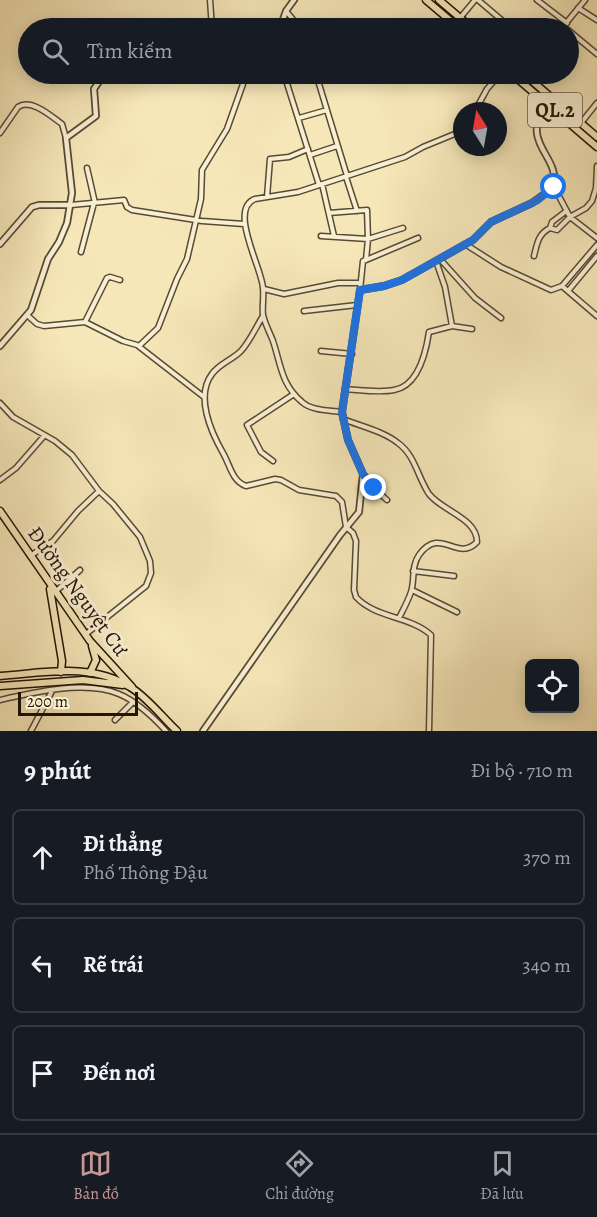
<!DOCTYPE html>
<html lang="vi">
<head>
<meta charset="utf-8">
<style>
	:root { --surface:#171b24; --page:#242831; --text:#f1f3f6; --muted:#9ea1a6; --line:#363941; --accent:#c59692 }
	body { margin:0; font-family:Alegreya,serif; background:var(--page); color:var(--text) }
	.controls { position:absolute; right:18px; bottom:18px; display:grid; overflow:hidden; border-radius:9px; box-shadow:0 3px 15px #0003 }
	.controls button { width:54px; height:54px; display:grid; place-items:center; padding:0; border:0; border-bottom:2px solid var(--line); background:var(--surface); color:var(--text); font:30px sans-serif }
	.compass { position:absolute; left:453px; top:102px; width:54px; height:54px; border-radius:50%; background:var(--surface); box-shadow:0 3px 15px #0003; rotate:349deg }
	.scale { position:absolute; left:18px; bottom:15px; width:120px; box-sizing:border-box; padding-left:6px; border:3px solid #221607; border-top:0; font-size:16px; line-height:21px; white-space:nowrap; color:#221607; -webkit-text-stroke:4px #f9efd2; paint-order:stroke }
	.stop { position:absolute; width:18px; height:18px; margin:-14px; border:4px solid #1a73e8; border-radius:50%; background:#fff }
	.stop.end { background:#1a73e8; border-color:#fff; box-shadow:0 2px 6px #0008 }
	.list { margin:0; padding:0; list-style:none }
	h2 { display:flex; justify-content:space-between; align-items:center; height:78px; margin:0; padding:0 24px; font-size:26px }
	h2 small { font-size:20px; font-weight:400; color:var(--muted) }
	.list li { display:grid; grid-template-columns:39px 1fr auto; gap:18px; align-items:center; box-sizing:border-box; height:96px; margin:0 12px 12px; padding:0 12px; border:2px solid var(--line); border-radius:9px }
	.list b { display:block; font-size:22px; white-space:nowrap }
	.list p { margin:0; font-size:20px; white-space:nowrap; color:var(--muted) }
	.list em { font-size:20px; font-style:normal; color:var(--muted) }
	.icon { flex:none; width:33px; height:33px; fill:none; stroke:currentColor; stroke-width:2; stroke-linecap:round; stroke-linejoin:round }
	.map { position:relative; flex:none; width:597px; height:731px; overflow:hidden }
	.search { position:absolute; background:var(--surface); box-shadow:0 3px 15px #0003; left:18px; right:18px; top:18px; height:66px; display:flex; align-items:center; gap:15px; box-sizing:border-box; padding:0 21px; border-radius:33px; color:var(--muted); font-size:22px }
	.sheet { height:402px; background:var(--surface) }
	nav { display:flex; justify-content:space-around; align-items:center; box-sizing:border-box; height:84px; border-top:2px solid var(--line); background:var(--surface); font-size:16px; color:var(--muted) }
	nav a { display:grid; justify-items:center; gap:3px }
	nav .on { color:var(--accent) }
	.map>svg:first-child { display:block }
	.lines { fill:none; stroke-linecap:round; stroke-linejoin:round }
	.minor-casing { stroke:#574a34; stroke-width:7 }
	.tertiary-casing { stroke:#574a34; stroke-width:8 }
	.primary-casing { stroke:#221607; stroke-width:9 }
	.trunk-casing { stroke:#221607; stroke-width:9 }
	.minor { stroke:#f9efd2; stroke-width:4 }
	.tertiary { stroke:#f9efd2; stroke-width:4.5 }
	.primary { stroke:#f6e7b9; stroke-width:6 }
	.trunk { stroke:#f6e7b9; stroke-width:6 }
	.route { stroke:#1a73e8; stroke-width:8 }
	.labels { text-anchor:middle; stroke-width:6; stroke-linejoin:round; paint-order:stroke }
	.shield { fill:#f9efd2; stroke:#625744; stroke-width:1.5 }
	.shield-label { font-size:20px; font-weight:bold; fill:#221607 }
	.street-label { font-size:21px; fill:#221607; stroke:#f9efd2 }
</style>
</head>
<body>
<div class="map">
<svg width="597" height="731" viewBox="0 0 597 731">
	<rect width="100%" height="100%" fill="#f6e7b9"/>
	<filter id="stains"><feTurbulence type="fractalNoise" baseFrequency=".00333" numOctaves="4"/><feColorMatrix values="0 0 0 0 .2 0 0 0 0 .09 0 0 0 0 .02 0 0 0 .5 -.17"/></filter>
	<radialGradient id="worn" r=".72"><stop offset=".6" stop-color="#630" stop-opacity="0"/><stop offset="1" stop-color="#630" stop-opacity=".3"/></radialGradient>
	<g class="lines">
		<defs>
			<path id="minor" d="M210 0 212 28
				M478 0 511 28
				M537 0 567 23
				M578 8 597 20
				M286 11 300 28
				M460 18 475 0
				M562 28 585 0
				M568 30 597 54
				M284 74 319 185
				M316 74 347 176
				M285 77 294 74
				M475 111 487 89 500 74
				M299 118 327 110
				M581 123 597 103
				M0 133 18 107C31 98 51 116 62 124L66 138
				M310 155 337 146
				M87 168 95 203
				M346 177 357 211
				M322 184 334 236
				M554 187 570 217 597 238
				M267 197 270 159 289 157 308 149
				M71 205 124 200 127 207 132 210 202 221 244 224
				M329 213 367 210 368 239 366 260 363 261 360 290
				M550 228 552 222 565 212
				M321 236 368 239 403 228
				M465 244 501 267 551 290 562 286 597 245
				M81 252 94 203
				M534 256C537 244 538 234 550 228L557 230 570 217 586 208 592 201 596 188 597 166
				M440 259 475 298 501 318
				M366 260 418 238
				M436 261 445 287 452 326
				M562 286 597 316
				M264 289 284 294 338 283H359
				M568 291 597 256
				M304 311 357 305
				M27 315 37 324 44 326 85 322 123 341 137 345 204 397
				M263 316C256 327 250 341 241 351 232 360 219 364 212 374 195 396 211 432 223 453 230 465 232 481 246 486L275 479 281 480 299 490 336 496 342 502 346 527 353 533 356 541 354 590 356 597C375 618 410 616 431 635L429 731
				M85 322 107 278 110 277 120 280
				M139 346 158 328 177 279 187 259 201 199 202 170 227 129 243 84 241 78 229 74
				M321 351 352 354
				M345 389C361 390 379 393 394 390 419 386 426 352 429 332L452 326 472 329
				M0 403 13 417 55 441 72 455 99 491 113 504 140 537 150 561 151 573 146 586 86 634
				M342 412C329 410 312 411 302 402 281 384 281 365 273 341 270 333 265 324 263 315 262 307 264 297 263 288 262 268 228 209 255 199L298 192 347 176 405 157 423 147 462 131
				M343 419C360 426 383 431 398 443 415 455 418 478 429 494 442 511 477 518 477 542 457 563 441 525 419 555 411 566 415 580 411 592 408 601 403 610 399 618
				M273 461 261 452 247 425 294 394
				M363 474 376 490 387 500
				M0 480 16 468 44 436
				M30 556 53 541 78 511 99 491
				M413 571 454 576
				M412 590 457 612
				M55 592 80 570
				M0 700C34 692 86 680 119 694 136 701 154 718 166 731
				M115 720 132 703
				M31 731 52 691"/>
			<path id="tertiary" d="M280 28 286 11 294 0
				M0 244 32 207 39 205H71
				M0 346 31 310 48 259 59 242 67 223 72 193 66 138 96 116 94 89 104 74
				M203 731 340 535 359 512 363 474 348 440 342 412 360 290 384 286 402 280 473 240 491 222 532 203 554 187C560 154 519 145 546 103"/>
			<path id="primary" d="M426 0 459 28
				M439 0 472 28
				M512 74 597 147
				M524 74 597 137"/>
			<path id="trunk" d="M0 511 90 641 132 687
				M50 589 62 661 61 672
				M90 673 96 660 92 646
				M0 676C44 673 91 662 130 687 146 696 163 718 177 731
				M0 686 83 680 123 685"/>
		</defs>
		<use href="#minor" class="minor-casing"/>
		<use href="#tertiary" class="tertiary-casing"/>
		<use href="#primary" class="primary-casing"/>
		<use href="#trunk" class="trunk-casing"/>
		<use href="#minor" class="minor"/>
		<use href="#tertiary" class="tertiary"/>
		<use href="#primary" class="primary"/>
		<use href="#trunk" class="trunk"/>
	</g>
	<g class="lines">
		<path class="route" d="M374 488 363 474 348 440 342 412 360 290 384 286 402 280 473 240 491 222 536 201 554 187"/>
	</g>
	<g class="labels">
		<rect class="shield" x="528" y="93" width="54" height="34" rx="4.5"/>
		<g class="shield-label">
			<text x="555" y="117">QL.2</text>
		</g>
		<g class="street-label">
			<text transform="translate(78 591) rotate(54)" y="7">Đường Nguyệt Cư</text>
		</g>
	</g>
	<rect width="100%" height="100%" filter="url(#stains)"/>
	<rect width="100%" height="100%" fill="url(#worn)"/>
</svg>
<div class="controls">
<button><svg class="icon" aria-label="locate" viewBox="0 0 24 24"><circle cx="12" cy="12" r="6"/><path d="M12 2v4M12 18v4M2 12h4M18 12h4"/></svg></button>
</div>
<svg class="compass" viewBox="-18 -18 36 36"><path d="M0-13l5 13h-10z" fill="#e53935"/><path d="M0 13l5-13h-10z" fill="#9ea1a6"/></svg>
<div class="scale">200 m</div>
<div class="stop" style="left:554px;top:187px"></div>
<div class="stop end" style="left:374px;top:488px"></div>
<div class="search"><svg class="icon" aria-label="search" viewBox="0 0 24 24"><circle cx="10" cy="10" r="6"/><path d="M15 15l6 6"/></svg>Tìm kiếm</div>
</div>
<section class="sheet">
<h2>9 phút<small>Đi bộ · 710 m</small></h2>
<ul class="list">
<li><svg class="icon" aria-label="ahead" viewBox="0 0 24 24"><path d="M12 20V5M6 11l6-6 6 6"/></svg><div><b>Đi thẳng</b><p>Phố Thông Đậu</p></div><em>370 m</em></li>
<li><svg class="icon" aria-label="left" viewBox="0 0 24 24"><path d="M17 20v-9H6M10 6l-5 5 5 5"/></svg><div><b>Rẽ trái</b></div><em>340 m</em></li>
<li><svg class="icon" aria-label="arrive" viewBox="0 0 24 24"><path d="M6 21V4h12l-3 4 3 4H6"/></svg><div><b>Đến nơi</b></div></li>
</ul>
</section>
<nav>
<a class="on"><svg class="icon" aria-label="map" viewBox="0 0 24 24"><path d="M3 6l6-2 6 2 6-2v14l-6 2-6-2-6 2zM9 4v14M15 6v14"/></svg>Bản đồ</a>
<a><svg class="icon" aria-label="directions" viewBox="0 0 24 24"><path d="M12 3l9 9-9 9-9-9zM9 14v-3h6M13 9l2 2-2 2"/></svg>Chỉ đường</a>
<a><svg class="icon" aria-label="saved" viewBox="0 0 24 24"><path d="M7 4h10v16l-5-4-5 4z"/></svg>Đã lưu</a>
</nav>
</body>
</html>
